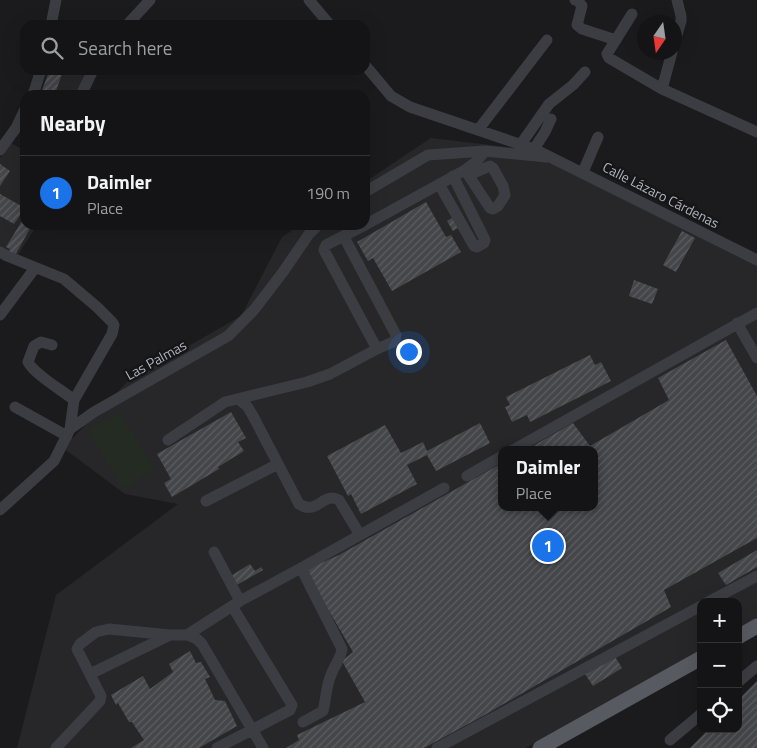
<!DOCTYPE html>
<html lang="en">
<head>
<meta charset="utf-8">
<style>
	:root { --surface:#141416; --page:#212123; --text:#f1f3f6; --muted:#9d9ea1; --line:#333335; --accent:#1a73e8 }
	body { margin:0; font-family:"Titillium Web",sans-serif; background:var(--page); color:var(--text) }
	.controls { position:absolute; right:15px; bottom:15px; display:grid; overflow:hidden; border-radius:10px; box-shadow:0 5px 20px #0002 }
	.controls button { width:45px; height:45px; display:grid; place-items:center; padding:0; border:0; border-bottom:1px solid var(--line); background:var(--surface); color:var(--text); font:25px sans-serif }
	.compass { position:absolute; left:637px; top:15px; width:45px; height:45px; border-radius:50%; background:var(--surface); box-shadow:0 5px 20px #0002; rotate:193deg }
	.you { position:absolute; left:408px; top:351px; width:18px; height:18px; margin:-12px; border:4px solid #fff; border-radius:50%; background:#1a73e8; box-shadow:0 0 0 8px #1a73e833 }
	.badge { display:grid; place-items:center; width:32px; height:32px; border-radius:50%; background:var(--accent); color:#fff; font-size:16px; font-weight:700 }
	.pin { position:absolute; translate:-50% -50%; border:2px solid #fff; box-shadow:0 1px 5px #0006 }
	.popup { position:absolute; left:498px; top:446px; width:100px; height:65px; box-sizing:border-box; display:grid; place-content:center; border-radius:10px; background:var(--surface); filter:drop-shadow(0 1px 4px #0005); font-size:16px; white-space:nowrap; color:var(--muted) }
	.popup b { font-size:19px; color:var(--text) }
	.popup::after { content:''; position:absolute; left:50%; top:100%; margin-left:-10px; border:10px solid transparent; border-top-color:var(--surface) }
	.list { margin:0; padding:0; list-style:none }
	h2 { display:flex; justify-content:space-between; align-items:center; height:65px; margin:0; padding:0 20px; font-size:21px }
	h2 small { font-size:16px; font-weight:400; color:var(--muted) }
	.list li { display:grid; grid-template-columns:32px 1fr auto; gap:15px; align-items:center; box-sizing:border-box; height:75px; padding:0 20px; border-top:1px solid var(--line) }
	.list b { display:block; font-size:19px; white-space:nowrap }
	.list p { margin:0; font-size:16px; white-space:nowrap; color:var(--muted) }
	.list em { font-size:16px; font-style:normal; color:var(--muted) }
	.icon { flex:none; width:28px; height:28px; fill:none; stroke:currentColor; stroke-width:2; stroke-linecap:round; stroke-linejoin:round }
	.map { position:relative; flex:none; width:757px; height:748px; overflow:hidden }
	.search { position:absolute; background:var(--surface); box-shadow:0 5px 20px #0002; left:20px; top:20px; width:350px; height:55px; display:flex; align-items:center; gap:12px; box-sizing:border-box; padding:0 18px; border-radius:15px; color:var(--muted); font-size:19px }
	.panel { position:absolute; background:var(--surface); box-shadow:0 5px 20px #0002; left:20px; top:90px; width:350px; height:140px; border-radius:15px }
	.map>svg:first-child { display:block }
	.built { fill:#27272a; fill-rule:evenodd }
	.garden { fill:#232b23 }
	.building { fill:url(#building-hatch) }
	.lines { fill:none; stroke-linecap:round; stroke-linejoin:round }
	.minor { stroke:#3c3d42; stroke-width:11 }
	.major { stroke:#585a61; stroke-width:15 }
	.labels { text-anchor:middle; stroke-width:5; stroke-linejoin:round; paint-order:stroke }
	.street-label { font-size:14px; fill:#aeb3bc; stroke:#161618 }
</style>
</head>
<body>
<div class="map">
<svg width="757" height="748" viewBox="0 0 757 748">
	<defs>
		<pattern id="building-hatch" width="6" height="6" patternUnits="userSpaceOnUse" patternTransform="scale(1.25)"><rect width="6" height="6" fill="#45464a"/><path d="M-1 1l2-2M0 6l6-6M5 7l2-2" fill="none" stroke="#5d5e62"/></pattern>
	</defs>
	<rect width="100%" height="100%" fill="#1b1b1d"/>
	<path class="built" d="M48 70H68L84 75 77 95H50L41 92Z
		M431 138 533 150 757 262V619L738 629V602H701V650L526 748H17L56 595 178 504 125 494 63 448 129 380 241 316 282 237 300 225H365V182ZM502 450H594V507H502Z
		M11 143 25 151V225H37L16 258 0 252V158Z"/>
	<path class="garden" d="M120 412 155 470 123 489 88 430Z"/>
	<path class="building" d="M50 70 63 71 55 94 42 90Z
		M0 164 10 171 0 186Z
		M0 194 25 208 14 224 0 216Z
		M426 202 446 237 451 235 461 252 392 291 373 258 368 261 357 242Z
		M25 216V225H32L13 259 6 256 10 249 6 247Z
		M455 216 461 226 453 231 447 221Z
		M682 231 695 238 676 272 663 265Z
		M634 280 658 289 652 304 629 296Z
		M726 340 757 396V538L664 590 671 607 483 716 424 748H286L299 740 297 735 365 702 342 661 353 652 305 570 339 555 502 463V507H594V450H526L573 423 590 446 669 400 658 378Z
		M590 355 595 365 601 362 611 381 530 422 527 415 512 422 505 407 510 405 506 397Z
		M231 412 246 438 238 442 244 451 218 467 219 469 172 497 164 483 171 479 157 454Z
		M480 423 490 443 436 471 427 455 407 465 417 484 361 514 351 494 348 496 327 456 385 425 401 453 423 442 427 451Z
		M757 550V567L726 585 718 573Z
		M250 564 255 571 261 567 263 570 235 586 229 577Z
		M190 651 196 663 201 662 210 677 205 679 215 700 225 701 237 726 199 748H131L144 740 132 722H129L118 703 116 705 111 695 143 676 150 689 173 672 169 664Z
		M614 655 622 668 593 686 585 674Z
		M757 681V748H690L709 729H738V700Z"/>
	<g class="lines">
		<path class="minor" d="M309 0 330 25
			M575 0 578 1 582 6 577 25 582 29 616 40
			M632 14 607 54 609 58 662 89 757 132
			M51 25 56 0
			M127 25 150 0
			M674 45 681 21V16L677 0
			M365 65 391 96 410 107 534 149 757 260
			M662 89 672 52
			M33 95 41 70
			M81 95 93 70
			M478 130 547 40
			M521 144 549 104 573 85 585 72
			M534 149 545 132 551 119
			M0 150 16 128 25 109
			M465 170 490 208 493 209 498 206 505 195 503 186 493 168 490 166 469 175
			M583 172 598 137
			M439 184 474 246 477 247 484 243 485 240 453 176
			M365 192 428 155 485 151 547 157
			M365 225 465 170 476 162 485 151
			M344 237 396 335 395 340 393 342 377 349 324 250 326 245 365 225
			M0 252 7 256 64 279 97 307 112 322 114 325 112 334 74 400 70 429
			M0 315 35 268
			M737 323 757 358
			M52 345 41 342 34 346 28 362C35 375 62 390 74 400
			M238 399 247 406 253 416 299 504C318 516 323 491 339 500L360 535
			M15 407 67 436
			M168 440 225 402 307 382 330 374 377 349
			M513 450 757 313
			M467 476 502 456
			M206 501 278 464
			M0 510 54 461 70 429 94 412 228 336 254 310 283 272 309 234 318 225
			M301 568 342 649C341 658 334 666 331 675 326 686 326 700 323 711L303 722
			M240 601 301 568 444 488
			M708 602 757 576
			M187 635 240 601 214 552
			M90 674 170 635
			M738 682 757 666
			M670 740 701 714
			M56 748 100 701 101 696 77 649 80 644 96 632 109 629 170 635H187L197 639 202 644 263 748
			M217 748 290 710 292 705 232 606
			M437 748 701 606"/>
		<path class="major" d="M738 637 757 626
			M540 748 701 658"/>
	</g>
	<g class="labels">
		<g class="street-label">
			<text transform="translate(661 195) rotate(27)" y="5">Calle Lázaro Cárdenas</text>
			<text transform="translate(156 360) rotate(-29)" y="5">Las Palmas</text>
		</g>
	</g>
</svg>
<div class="controls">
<button>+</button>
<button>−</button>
<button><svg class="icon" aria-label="locate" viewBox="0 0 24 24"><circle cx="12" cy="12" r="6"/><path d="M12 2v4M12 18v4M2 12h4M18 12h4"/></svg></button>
</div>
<svg class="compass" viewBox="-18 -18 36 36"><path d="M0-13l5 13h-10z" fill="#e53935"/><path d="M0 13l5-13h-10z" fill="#9d9ea1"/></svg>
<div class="you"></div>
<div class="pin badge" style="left:548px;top:546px">1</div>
<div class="popup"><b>Daimler</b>Place</div>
<div class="search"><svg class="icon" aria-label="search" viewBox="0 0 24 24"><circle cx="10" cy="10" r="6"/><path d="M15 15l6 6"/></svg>Search here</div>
<section class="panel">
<h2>Nearby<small></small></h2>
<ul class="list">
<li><span class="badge">1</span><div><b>Daimler</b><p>Place</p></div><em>190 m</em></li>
</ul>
</section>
</div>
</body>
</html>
